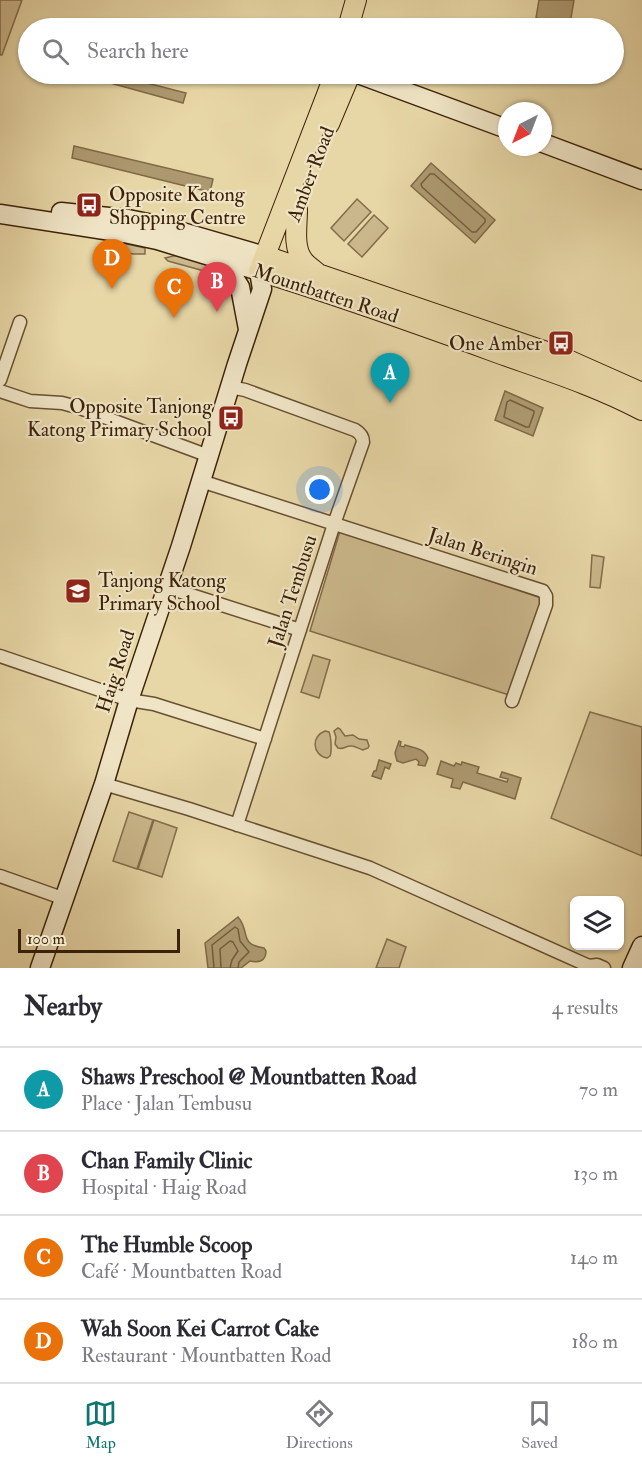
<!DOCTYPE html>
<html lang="en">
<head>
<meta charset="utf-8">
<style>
	:root { --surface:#fff; --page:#f7f7f7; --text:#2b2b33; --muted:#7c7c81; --line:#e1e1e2; --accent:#0f766e }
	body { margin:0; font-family:"IM FELL Double Pica",serif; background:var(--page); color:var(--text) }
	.controls { position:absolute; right:18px; bottom:18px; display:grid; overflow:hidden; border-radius:9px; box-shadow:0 2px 4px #0004 }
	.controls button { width:54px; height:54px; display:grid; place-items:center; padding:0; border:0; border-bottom:2px solid var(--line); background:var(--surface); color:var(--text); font:30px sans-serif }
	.compass { position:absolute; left:498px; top:102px; width:54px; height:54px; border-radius:50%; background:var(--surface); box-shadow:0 2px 4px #0004; rotate:222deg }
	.scale { position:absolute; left:18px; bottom:15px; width:162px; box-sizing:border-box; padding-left:6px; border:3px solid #3c2208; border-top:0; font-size:16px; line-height:21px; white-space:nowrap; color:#3c2208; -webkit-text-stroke:4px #efe4c5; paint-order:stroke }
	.you { position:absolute; left:320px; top:490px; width:21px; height:21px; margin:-15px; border:4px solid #fff; border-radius:50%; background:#1a73e8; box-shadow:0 0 0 9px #1a73e833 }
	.badge { display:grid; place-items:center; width:39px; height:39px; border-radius:50%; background:var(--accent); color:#fff; font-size:20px; font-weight:700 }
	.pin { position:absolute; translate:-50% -50px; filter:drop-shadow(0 2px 3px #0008) }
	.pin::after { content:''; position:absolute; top:32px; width:21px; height:18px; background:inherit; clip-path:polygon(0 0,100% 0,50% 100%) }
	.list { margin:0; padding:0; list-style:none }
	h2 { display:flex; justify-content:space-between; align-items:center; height:78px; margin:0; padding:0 24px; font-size:26px }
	h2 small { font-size:20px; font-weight:400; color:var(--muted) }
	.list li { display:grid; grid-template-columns:39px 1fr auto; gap:18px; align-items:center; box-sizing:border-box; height:84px; padding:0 24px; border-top:2px solid var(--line) }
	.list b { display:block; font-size:22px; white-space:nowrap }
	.list p { margin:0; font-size:20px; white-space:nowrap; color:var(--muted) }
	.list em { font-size:20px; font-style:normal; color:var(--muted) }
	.icon { flex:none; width:33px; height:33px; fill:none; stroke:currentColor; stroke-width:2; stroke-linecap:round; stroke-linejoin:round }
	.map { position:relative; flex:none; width:642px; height:968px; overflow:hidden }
	.search { position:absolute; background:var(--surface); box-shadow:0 2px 4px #0004; left:18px; right:18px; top:18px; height:66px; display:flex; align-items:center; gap:15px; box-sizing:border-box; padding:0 21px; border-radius:33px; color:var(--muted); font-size:22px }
	.sheet { height:414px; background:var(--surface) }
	nav { display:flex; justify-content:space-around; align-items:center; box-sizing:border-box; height:84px; border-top:2px solid var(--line); background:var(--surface); font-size:16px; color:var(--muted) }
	nav a { display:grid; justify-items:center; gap:3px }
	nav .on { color:var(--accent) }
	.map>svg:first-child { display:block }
	.green { fill:#cab78b; stroke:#836c4a; stroke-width:1.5 }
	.water { fill:#ad9970; stroke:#806946; stroke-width:1.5 }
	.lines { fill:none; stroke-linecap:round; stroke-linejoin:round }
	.shore { stroke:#745e3c; stroke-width:1.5 }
	.street-casing { stroke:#674f30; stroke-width:15 }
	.secondary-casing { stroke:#3c2208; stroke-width:21 }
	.primary-casing { stroke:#3c2208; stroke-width:22 }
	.street { stroke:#efe4c5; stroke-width:12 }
	.secondary { stroke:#efe4c5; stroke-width:18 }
	.primary { stroke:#e7d6a6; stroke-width:20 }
	.labels { text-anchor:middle; stroke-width:4.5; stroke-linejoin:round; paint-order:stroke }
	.street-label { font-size:20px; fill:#3c2208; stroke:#efe4c5 }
	.poi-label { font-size:20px; fill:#3c2208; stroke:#efe4c5; text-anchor:start }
</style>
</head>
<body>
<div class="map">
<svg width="642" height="968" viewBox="0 0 642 968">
	<rect width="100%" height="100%" fill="#e7d6a6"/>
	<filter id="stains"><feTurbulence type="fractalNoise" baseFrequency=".00333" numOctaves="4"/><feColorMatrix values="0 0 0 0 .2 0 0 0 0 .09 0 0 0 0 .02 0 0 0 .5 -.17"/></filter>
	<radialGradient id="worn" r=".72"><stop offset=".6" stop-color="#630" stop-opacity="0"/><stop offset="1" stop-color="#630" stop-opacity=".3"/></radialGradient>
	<path class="green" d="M0 0H22L2 55H0Z
		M357 199 371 212 344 241 331 228Z
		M374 215 388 228 362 257 348 244Z
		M122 243 145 248V254H133L120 252Z
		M178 255 222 270 233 287 227 290 215 274 168 261 165 258Z
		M340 531 544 599 509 695 310 631Z
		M592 555 604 557 600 588 590 587Z
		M313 655 330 660 319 698 301 692Z
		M590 712 642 727V856L551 818Z
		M338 728 340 729 345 736 353 735 359 739 367 740 369 746 368 748 363 750C359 749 355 746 352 746 346 745 344 750 338 748L335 744 336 737 334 731Z
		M325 731 329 732C331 736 332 752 330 756L327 758C312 755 311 736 325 731Z
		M129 812 153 820 137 869 113 861Z
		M154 820 177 828 162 877 138 869Z
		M387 939 406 947 399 968H376Z"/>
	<path class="water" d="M539 0H574L570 24 536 18Z
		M112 74 186 93 183 103 110 83Z
		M74 146 213 179 210 192 72 158Z
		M431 163 495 220 475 243 411 186Z
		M505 391 543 408 533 436 495 420Z
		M399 741 401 742 400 746 404 747 405 745C414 748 424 748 428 758L425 766 418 765 419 762 416 759 403 763 397 761 395 753Z
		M379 760 391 764 389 769 385 767 381 779 372 776 374 771H376Z
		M441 761 454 766 456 763 461 765 462 762 479 767 477 773 507 782 508 779 500 777 502 772 521 778 515 799 463 782 460 789 451 787 453 779 437 774Z
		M238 917C251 932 238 944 264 948L266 951C266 961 259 963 250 961L241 968H208L205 943Z"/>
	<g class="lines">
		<path class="shore" d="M430 174H434L485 219V222L476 232H472L422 187 421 184Z
			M510 400 534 411V413L529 427H526L504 417 507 402Z
			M214 968 212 945 235 927 238 929 240 941 249 952 239 962 238 968
			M221 968 220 949 230 941 233 942 238 951 232 960 230 968"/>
		<defs>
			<path id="street" d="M0 380 20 322
				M230 387 245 390 355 430C360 433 363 436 363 442L334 524 237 825
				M0 391 30 401 62 403 77 407 209 456
				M201 481 543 591 546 596V605L512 701
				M166 587 300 630
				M0 656 129 700 154 704 265 739
				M104 784 189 809 370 868 589 966 597 965 604 968
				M0 876 65 899"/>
			<path id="secondary" d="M358 74 507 129
				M543 143 642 180
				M61 212 128 219 158 225 265 256
				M0 214 124 233 157 240 259 271 262 289 237 364 181 546 129 700 104 784 40 968
				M222 259 240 287 248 329
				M632 968 642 946"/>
			<path id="primary" d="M348 28 356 0
				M335 74 259 271C338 295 416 323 493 351 543 369 595 385 642 410
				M329 124 350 74
				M297 210C297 225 293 246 302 259 305 264 311 268 316 272
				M265 256 561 357 642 393"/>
		</defs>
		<use href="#street" class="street-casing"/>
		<use href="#secondary" class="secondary-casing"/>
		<use href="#primary" class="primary-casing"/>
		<use href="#street" class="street"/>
		<use href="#secondary" class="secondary"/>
		<use href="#primary" class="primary"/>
	</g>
	<defs>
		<symbol id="bus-square" viewBox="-11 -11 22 22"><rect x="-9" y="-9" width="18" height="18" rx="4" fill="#8f2418" stroke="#efe4c5"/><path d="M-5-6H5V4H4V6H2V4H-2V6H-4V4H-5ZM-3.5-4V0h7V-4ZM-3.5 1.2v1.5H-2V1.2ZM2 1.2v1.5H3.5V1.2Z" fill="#fff"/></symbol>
		<symbol id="school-square" viewBox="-11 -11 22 22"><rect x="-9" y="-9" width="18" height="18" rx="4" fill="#8f2418" stroke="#efe4c5"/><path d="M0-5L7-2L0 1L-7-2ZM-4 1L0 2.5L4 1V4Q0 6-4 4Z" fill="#fff"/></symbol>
	</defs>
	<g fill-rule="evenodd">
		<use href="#bus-square" x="74" y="190" width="30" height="30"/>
		<use href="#bus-square" x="546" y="328" width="30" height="30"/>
		<use href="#bus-square" x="216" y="403" width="30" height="30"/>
		<use href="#school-square" x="63" y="576" width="30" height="30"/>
	</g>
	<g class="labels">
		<g class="street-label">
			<text transform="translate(310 174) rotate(-69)" y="7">Amber Road</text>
			<text transform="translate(326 293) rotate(18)" y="7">Mountbatten Road</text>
			<text transform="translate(483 551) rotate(18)" y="7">Jalan Beringin</text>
			<text transform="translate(292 591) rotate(-72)" y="7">Jalan Tembusu</text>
			<text transform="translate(115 671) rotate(-72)" y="7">Haig Road</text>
		</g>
		<g class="poi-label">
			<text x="109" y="201">Opposite Katong<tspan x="109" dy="23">Shopping Centre</tspan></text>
			<text x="542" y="350" text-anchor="end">One Amber</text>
			<text x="212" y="413" text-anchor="end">Opposite Tanjong<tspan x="212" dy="23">Katong Primary School</tspan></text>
			<text x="98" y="587">Tanjong Katong<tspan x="98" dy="23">Primary School</tspan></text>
		</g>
	</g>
	<rect width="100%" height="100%" filter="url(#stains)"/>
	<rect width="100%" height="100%" fill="url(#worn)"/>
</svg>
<div class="controls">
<button><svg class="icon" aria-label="layers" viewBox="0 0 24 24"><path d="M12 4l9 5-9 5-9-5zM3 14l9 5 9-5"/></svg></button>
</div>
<svg class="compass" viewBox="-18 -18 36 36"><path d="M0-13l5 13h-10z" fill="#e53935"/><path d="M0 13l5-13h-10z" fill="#7c7c81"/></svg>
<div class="scale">100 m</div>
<div class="you"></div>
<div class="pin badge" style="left:390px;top:403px;background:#0f9aa8">A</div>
<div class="pin badge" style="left:217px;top:312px;background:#e0444e">B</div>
<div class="pin badge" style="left:174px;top:318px;background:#e8710a">C</div>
<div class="pin badge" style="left:112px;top:289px;background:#e8710a">D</div>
<div class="search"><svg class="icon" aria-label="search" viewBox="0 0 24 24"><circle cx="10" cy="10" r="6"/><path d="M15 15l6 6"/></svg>Search here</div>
</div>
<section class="sheet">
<h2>Nearby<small>4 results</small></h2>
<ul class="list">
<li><span class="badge" style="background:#0f9aa8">A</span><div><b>Shaws Preschool @ Mountbatten Road</b><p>Place · Jalan Tembusu</p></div><em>70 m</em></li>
<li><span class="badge" style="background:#e0444e">B</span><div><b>Chan Family Clinic</b><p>Hospital · Haig Road</p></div><em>130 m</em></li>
<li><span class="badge" style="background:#e8710a">C</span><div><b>The Humble Scoop</b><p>Café · Mountbatten Road</p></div><em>140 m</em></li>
<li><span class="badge" style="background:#e8710a">D</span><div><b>Wah Soon Kei Carrot Cake</b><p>Restaurant · Mountbatten Road</p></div><em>180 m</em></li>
</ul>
</section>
<nav>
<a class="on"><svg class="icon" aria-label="map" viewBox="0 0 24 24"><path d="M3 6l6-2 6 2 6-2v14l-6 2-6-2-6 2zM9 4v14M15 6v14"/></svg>Map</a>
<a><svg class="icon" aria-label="directions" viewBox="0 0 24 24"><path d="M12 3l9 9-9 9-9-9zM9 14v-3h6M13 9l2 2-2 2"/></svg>Directions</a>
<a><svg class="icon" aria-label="saved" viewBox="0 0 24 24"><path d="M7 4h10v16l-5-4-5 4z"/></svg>Saved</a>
</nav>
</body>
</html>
